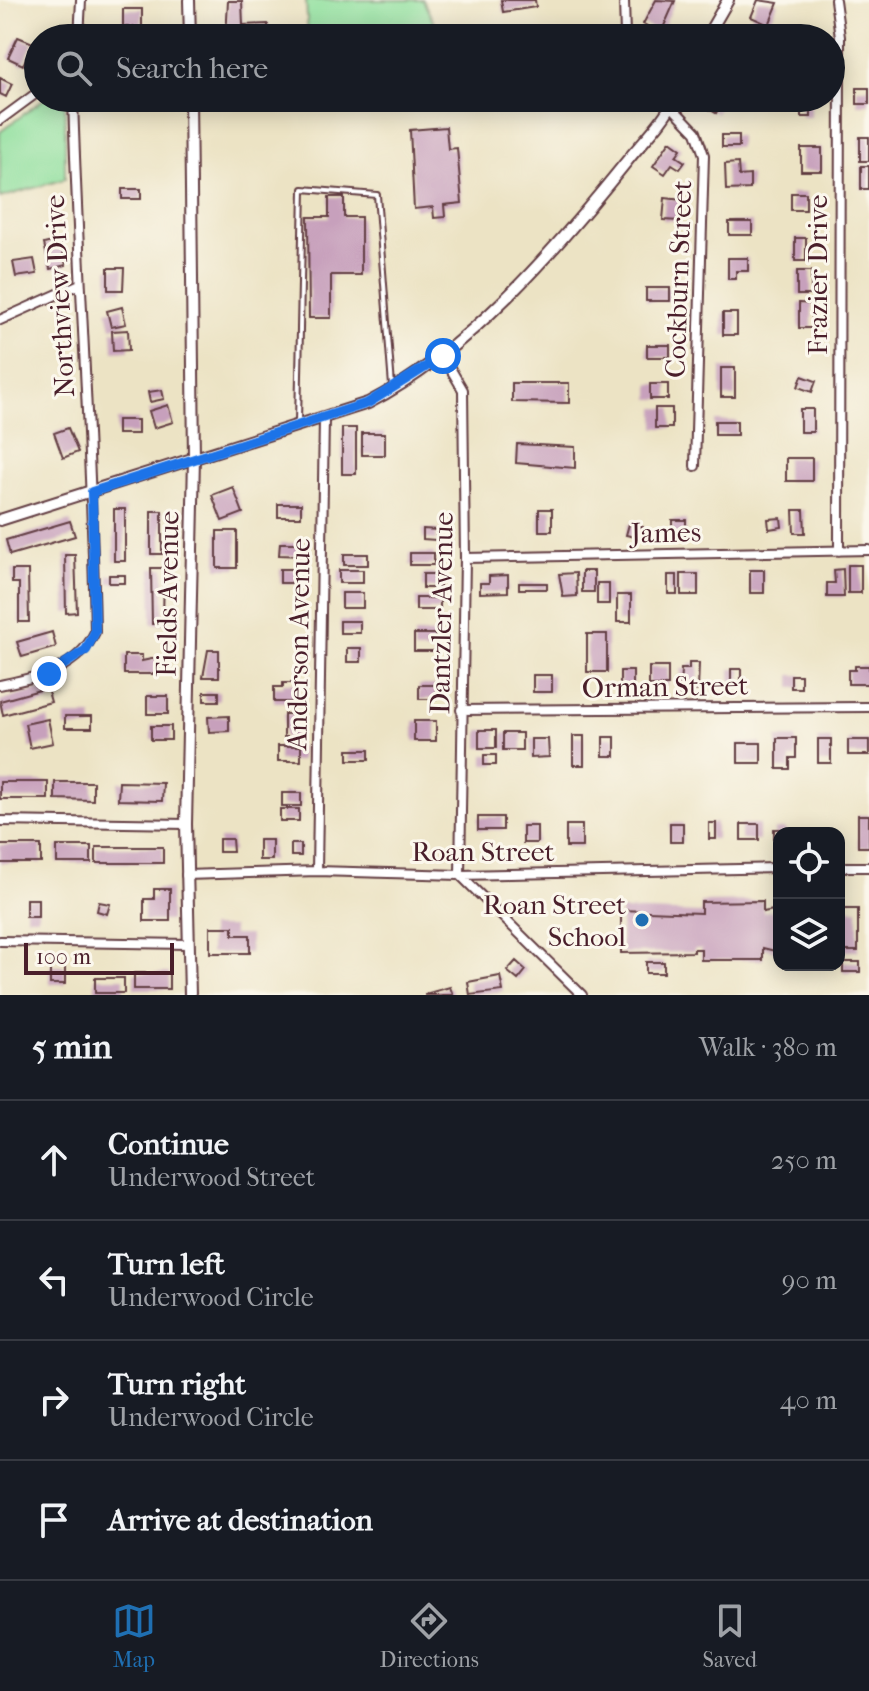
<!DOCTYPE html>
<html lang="en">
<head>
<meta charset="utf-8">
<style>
	:root { --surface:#171b24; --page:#242831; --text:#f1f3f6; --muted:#9ea1a6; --line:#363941; --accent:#1f6fb2 }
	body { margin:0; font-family:"IM FELL French Canon",serif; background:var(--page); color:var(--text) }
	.controls { position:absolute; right:24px; bottom:24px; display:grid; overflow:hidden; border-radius:16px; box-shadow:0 4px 20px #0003 }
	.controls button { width:72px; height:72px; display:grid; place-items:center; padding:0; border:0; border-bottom:2px solid var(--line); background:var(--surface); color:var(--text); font:40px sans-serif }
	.scale { position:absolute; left:24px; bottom:20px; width:150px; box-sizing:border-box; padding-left:8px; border:4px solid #4a1f2b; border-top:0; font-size:22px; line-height:28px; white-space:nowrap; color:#4a1f2b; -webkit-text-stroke:6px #fbf7ec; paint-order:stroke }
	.stop { position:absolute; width:24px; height:24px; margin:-18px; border:6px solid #1a73e8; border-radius:50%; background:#fff }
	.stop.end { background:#1a73e8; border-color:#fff; box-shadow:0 2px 8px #0008 }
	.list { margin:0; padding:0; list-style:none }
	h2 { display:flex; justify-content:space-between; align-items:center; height:104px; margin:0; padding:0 32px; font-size:34px }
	h2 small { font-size:26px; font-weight:400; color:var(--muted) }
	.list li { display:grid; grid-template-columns:52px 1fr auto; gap:24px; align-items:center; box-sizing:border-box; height:120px; padding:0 32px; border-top:2px solid var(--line) }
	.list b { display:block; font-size:30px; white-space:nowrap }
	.list p { margin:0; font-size:26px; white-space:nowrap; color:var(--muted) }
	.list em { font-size:26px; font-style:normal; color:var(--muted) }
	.icon { flex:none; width:44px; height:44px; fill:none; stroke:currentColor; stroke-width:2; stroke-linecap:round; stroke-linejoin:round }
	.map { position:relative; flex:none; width:869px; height:995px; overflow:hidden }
	.search { position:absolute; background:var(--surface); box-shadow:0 4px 20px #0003; left:24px; right:24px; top:24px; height:88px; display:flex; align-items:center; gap:20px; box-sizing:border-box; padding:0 28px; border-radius:44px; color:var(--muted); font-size:30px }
	.sheet { height:584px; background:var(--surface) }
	nav { display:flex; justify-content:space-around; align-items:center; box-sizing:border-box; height:112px; border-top:2px solid var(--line); background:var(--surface); font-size:22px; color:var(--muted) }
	nav a { display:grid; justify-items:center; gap:4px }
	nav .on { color:var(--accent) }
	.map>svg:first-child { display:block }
	.green { fill:#8fdf9d; stroke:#6c7f64; stroke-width:2 }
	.building { fill:#c7a0bc }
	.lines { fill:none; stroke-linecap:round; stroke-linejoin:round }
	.service-casing { stroke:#623c42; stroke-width:8 }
	.minor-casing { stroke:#623c42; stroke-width:12 }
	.tertiary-casing { stroke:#623c42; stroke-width:14 }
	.service { stroke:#fff; stroke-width:4 }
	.minor { stroke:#fff; stroke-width:8 }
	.tertiary { stroke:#fff; stroke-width:10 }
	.route { stroke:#1a73e8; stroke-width:10 }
	.poi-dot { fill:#1f6fb2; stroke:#fbf7ec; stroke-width:3 }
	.labels { text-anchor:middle; stroke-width:6; stroke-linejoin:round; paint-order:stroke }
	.street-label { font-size:28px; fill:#4a1f2b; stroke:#fbf7ec }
	.poi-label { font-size:28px; fill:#4a1f2b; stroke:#fbf7ec; text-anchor:end }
</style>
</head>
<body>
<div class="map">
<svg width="869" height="995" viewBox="0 0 869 995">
	<rect width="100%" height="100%" fill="#fbf7ec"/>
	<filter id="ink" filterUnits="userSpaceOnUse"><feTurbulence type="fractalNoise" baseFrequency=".0125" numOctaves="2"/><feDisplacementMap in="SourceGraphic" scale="16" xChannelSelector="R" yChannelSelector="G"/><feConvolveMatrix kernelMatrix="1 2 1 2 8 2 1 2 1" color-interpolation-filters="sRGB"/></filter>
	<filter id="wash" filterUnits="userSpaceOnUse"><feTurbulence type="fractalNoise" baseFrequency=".006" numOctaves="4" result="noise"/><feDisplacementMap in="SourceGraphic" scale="32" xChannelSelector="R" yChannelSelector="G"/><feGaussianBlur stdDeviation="1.8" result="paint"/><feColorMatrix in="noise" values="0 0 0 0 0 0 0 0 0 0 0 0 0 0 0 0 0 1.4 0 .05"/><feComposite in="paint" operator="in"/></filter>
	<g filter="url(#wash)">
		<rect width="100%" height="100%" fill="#ece3c4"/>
		<path class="green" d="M306 0H423L441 38H308Z
			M45 98H65V179L0 198V132Z"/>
		<g id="blocks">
			<path class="building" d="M501 0H535L536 7 503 12Z
				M656 0 675 1 661 33 643 24Z
				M758 0 778 3 769 25 751 17Z
				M228 1H242L243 25 268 24 269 38H226Z
				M123 9H142V27H123Z
				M18 37 33 43 23 65 8 58Z
				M0 78 12 84 6 97 0 94Z
				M857 88H869V104H857Z
				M708 98 722 102 716 113 704 106Z
				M801 98H811V117H801Z
				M446 127 448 149 457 148 462 203 444 205 445 217 434 218 433 207 414 209 410 130Z
				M722 135H739V147H722Z
				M860 137H869V161H860Z
				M670 141 681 149 676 156 685 162 680 169 672 164 665 174 653 166Z
				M801 148H822V171H801Z
				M738 163 739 176 750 175V189L726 190 725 164Z
				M861 166H869V189H861Z
				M122 189H141V199H122Z
				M791 193H806V210H791Z
				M329 197H344V217H361V275H331V318H309L308 217H329Z
				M665 198 682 200 680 221 663 220Z
				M729 222H752V235H729Z
				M795 238H806V261H795Z
				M60 240 66 265 50 269 44 244Z
				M728 258H748V271H736V279H728Z
				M34 259 37 274 16 277 13 262Z
				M108 268H124L123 290H108Z
				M797 271H811V295H797Z
				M646 288H670V301H646Z
				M799 303 812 304V328H799Z
				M122 307 126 324 111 327 107 311Z
				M723 313H737V335H723Z
				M128 330 129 350 113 351 112 331Z
				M647 345H670V357H647Z
				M721 368H735V397H721Z
				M802 376 816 381 812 392 798 387Z
				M512 383H569V403L512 402Z
				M650 384H668V399H650Z
				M162 390 164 399 150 402 148 392Z
				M168 405 173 422 154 428 149 411Z
				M655 408H672V428H655Z
				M800 409H813V432H800Z
				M117 420H138V434H117Z
				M715 421H737V435H715Z
				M68 428 78 452 63 458 54 433Z
				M342 428H356V474H342Z
				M362 433H385V455H362Z
				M517 444 575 447V468L516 463Z
				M786 458H812V481H786Z
				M233 487 243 513 222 521 212 495Z
				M278 504H301V517H278Z
				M114 509H125V561H114Z
				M539 509H552V531H539Z
				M793 510H804L805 533H794Z
				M151 511H162V554H151Z
				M781 518 782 527 769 529 768 519Z
				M672 520H686V536H672Z
				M70 521 75 536 10 555 6 540Z
				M629 524 643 527 640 538 626 535Z
				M423 529 437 530 436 540 423 539Z
				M217 531H237V568H217Z
				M280 543H304L303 556 279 555Z
				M410 553H434V565H410Z
				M344 554H368V565H344Z
				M65 555H75L77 612 66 613Z
				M848 565H861V593H848Z
				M151 568H164L163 624H152Z
				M280 569H300V583H280Z
				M843 569 844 597H827V583H835L834 570Z
				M12 570H28L29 622H19V583H12Z
				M339 570H363V583H339Z
				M750 570H764V593H750Z
				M582 571H594V592H582Z
				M576 573 577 596 563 597 559 574Z
				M423 574H440V588H423Z
				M681 574H698V595H681Z
				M109 575H125V583H109Z
				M508 575V592L480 593V583H489V576Z
				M668 575H677V594H668Z
				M519 583H547V589H519Z
				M597 583H609V604H597Z
				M342 593H363V608H342Z
				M617 595H631V622H617Z
				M416 598H440V610H416Z
				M340 621H360V633H340Z
				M52 632 56 647 22 657 17 642Z
				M414 634H435V651H414Z
				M587 634H607V672H587Z
				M347 648H361V662H347Z
				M208 650H219V677H203Z
				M124 655H142V661L161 657V674H124Z
				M689 663H699L698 690 680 694 681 669H689Z
				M855 666H869V684H848V670H855Z
				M649 667H668V686H649Z
				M731 669H741V683H731Z
				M620 671H633V688H620Z
				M533 675H552V692H533Z
				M791 675H801V688H791Z
				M283 683H297V702H274V687H283Z
				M419 685H436V699H419Z
				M47 688 51 702 3 715 0 701Z
				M204 692H219V701H204Z
				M147 696H168V714H147Z
				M284 714H295V737H284Z
				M65 716H92V728H65Z
				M229 716V731L209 732 208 717Z
				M48 719 53 743 30 748 25 724Z
				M414 721H436V741H414Z
				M151 726H171V740H151Z
				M479 730H496V748H479Z
				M503 733H522V750H503Z
				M573 736H584V765H573Z
				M603 737H615V756H603Z
				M777 738H796V758H790V769H777Z
				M531 739H548L549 757 531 758Z
				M818 739H831V763H818Z
				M848 740H869V755H848Z
				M738 743H761V763H738Z
				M278 746H301V761H278Z
				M348 750H369V760H348Z
				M484 755H496V765H484Z
				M0 782H48V799H0Z
				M55 782H93V800L55 799Z
				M119 782 163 783 162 801 118 800Z
				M282 793H301V806H282Z
				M280 809H299V821H280Z
				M858 815H869V847H858Z
				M478 817H503V830H478Z
				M670 823H683V842H670Z
				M709 823H716V839H709Z
				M741 824H759V840H741Z
				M566 825H582V847H566Z
				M523 826H537V843H523Z
				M774 829H786V833H779V843H774Z
				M219 839H232L233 852H219Z
				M259 840H272V860H259Z
				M291 844H301V856H291Z
				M0 845H41V863H0Z
				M57 846H91V863H57Z
				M96 847H163V863H96Z
				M154 889H170V921H144V899H154Z
				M26 899H38V917H26Z
				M763 901V912L779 909V952L763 948V960H701V949H694V952L621 953V910L701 913V902Z
				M99 902 110 904 107 914 97 911Z
				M839 909H858V951H839Z
				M210 927H233V935H250V953H210Z
				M516 961 526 970 518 980 507 971Z
				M646 962H664V973H646Z
				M843 962H860V972H843Z
				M50 966H65V984H50Z
				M134 973H169V989H134Z
				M500 976 503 991 470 995 468 982Z
				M95 978H124V993H95Z
				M450 987 453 995H425V994Z"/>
		</g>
	</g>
	<g filter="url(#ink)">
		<use href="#blocks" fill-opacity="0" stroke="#623c42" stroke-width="2"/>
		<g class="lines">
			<defs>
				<path id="service" d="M298 422 303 189 377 195 392 386"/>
				<path id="minor" d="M624 0 625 36
					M835 0 840 37 839 551
					M79 38 81 0
					M517 38H629
					M671 106 696 132 704 155 695 466
					M0 120 38 92
					M0 320 78 285
					M443 356 463 390 465 558 460 875 582 995
					M465 558 869 550
					M0 685C38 677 77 670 95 632 92 453 78 276 73 98
					M461 710 869 707
					M0 821 186 824
					M839 867H869
					M317 871 324 418
					M186 875 317 871 460 875 779 868
					M0 941 188 944"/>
				<path id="tertiary" d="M189 0 190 38
					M706 38 728 0
					M190 98 194 458 186 824 190 995
					M0 520 368 403C468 352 557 248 627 161 642 142 664 121 675 98"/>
			</defs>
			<use href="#service" class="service-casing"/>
			<use href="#minor" class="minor-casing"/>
			<use href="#tertiary" class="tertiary-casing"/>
			<use href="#service" class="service"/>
			<use href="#minor" class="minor"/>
			<use href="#tertiary" class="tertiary"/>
		</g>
	</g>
	<g class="lines" filter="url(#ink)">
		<path class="route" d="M49 674 86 650 95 632 92 492 368 403 443 356"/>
	</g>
	<circle class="poi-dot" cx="642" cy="920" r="8"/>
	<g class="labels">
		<g class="street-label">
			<text transform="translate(817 275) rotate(-90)" y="10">Frazier Drive</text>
			<text transform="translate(678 279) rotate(-88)" y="10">Cockburn Street</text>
			<text transform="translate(59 296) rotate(-93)" y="10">Northview Drive</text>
			<text transform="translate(666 532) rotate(-1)" y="10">James</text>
			<text transform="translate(167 594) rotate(-89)" y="10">Fields Avenue</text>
			<text transform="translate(441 613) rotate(-89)" y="10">Dantzler Avenue</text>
			<text transform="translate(298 644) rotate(-89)" y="10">Anderson Avenue</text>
			<text transform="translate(665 686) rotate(-1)" y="10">Orman Street</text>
			<text x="483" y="861">Roan Street</text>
		</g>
		<g class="poi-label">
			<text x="626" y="914">Roan Street<tspan x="626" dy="32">School</tspan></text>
		</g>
	</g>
</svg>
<div class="controls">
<button><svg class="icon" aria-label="locate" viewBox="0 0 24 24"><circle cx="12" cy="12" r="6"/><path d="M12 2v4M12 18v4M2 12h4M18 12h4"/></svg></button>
<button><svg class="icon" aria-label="layers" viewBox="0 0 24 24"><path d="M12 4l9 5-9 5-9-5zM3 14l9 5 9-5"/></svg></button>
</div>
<div class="scale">100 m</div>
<div class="stop" style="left:443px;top:356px"></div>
<div class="stop end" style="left:49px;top:674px"></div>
<div class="search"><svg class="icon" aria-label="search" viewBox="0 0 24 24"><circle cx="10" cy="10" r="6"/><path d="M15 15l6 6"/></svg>Search here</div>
</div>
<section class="sheet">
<h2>5 min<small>Walk · 380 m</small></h2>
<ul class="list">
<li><svg class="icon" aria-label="ahead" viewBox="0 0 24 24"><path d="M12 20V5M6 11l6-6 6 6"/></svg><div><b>Continue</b><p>Underwood Street</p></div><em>250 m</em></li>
<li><svg class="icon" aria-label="left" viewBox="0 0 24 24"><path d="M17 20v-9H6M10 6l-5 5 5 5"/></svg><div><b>Turn left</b><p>Underwood Circle</p></div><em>90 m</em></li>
<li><svg class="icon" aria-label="right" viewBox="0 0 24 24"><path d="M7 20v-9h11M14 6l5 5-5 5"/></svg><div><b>Turn right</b><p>Underwood Circle</p></div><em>40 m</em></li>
<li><svg class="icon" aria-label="arrive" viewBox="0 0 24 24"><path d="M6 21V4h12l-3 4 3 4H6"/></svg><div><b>Arrive at destination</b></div></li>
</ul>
</section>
<nav>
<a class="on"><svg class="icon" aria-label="map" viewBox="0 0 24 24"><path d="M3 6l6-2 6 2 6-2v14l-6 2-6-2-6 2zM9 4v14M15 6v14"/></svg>Map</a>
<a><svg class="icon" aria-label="directions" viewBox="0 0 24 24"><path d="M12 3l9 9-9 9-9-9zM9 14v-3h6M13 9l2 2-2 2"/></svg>Directions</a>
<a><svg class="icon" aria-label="saved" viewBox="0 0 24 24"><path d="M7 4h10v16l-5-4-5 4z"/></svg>Saved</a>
</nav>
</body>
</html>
